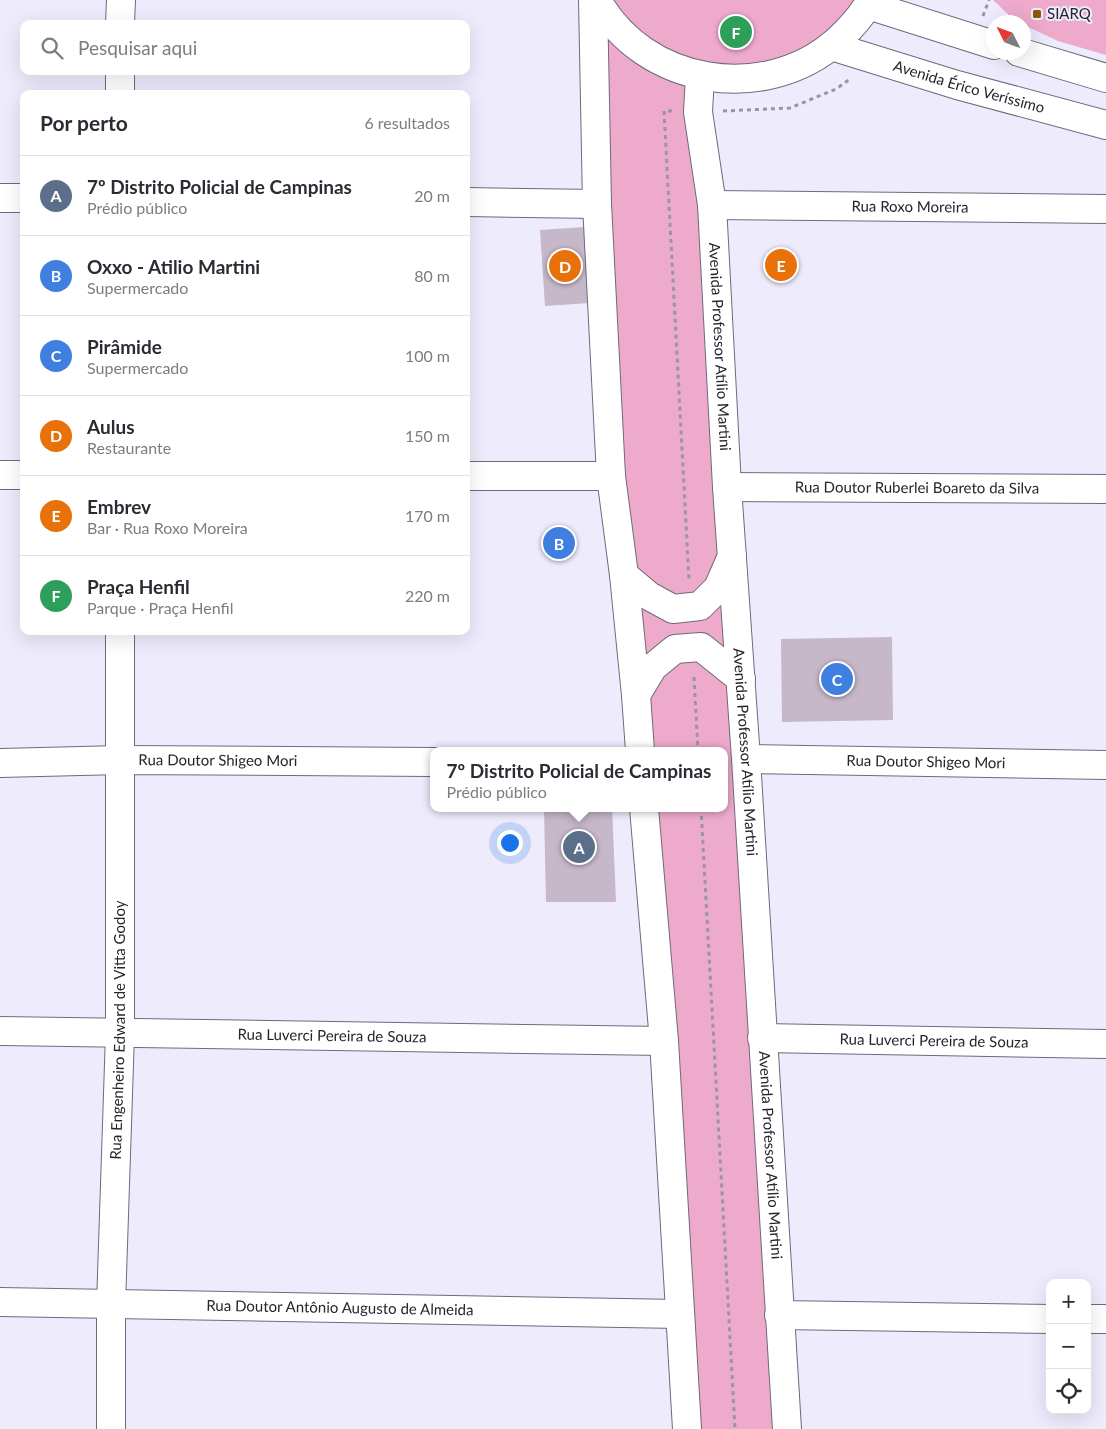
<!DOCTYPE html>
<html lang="pt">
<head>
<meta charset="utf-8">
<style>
	:root { --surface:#fff; --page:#f7f7f7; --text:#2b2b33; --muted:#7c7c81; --line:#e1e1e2; --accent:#b45309 }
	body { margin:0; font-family:Lato,sans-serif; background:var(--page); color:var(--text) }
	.controls { position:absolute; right:15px; bottom:15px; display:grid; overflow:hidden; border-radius:10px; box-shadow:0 5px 20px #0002 }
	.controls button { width:45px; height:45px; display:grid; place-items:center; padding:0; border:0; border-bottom:1px solid var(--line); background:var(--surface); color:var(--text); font:25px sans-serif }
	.compass { position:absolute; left:986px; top:15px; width:45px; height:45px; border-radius:50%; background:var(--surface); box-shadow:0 5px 20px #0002; rotate:312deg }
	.you { position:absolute; left:509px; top:842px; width:18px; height:18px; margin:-12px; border:4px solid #fff; border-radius:50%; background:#1a73e8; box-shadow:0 0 0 8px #1a73e833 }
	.badge { display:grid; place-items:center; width:32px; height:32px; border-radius:50%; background:var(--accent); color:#fff; font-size:16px; font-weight:700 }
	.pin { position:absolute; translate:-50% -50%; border:2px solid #fff; box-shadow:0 1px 5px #0006 }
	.popup { position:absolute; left:430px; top:747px; width:298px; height:65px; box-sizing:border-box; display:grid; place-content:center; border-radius:10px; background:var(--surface); filter:drop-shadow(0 1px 4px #0005); font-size:16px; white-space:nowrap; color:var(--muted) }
	.popup b { font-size:19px; color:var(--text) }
	.popup::after { content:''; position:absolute; left:50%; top:100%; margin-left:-10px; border:10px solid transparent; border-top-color:var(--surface) }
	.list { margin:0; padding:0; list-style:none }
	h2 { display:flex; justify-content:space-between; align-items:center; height:65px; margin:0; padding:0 20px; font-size:21px }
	h2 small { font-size:16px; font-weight:400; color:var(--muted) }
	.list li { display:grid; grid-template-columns:32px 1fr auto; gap:15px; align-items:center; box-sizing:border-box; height:80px; padding:0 20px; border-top:1px solid var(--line) }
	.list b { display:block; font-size:19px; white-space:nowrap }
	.list p { margin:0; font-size:16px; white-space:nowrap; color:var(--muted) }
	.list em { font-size:16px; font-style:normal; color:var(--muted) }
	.icon { flex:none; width:28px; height:28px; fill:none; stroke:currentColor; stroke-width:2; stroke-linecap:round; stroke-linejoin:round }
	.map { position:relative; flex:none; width:1106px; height:1429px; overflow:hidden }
	.search { position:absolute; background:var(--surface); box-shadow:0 5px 20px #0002; left:20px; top:20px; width:450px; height:55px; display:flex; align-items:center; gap:12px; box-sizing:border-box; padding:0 18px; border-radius:10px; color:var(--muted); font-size:19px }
	.panel { position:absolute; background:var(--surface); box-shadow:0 5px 20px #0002; left:20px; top:90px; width:450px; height:545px; border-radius:10px }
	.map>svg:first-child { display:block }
	.green { fill:#eeaacb }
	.building { fill:#c6b7c9 }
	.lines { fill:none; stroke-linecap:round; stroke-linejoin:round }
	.minor-casing { stroke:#6d6a7c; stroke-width:30 }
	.secondary-casing { stroke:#6d6a7c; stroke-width:30 }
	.path { stroke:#9996a3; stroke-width:3; stroke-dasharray:4 4; stroke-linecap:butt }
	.minor { stroke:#fff; stroke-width:28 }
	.secondary { stroke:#fff; stroke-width:28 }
	.poi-dot { fill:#8c5905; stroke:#eeebfc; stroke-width:2 }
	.labels { text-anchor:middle; stroke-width:4; stroke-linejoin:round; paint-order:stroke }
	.poi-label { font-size:15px; fill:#26242c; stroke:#eeebfc; text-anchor:start }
	.street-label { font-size:15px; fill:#26242c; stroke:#eeebfc }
</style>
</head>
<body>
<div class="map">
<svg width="1106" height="1429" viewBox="0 0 1106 1429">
	<rect width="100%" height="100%" fill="#eeebfc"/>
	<path class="green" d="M605 0H865L830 44 749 75 665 59Z
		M993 0H1106V55L1058 41 1024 25V22L1015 21Z
		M601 11 697 78 738 758 748 1021 766 1313 776 1429H690L648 808H724V751H643L627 574Z"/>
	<path class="building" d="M585 227 590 303 545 306 540 230Z
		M892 637 893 720 782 722 781 639Z
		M544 808H612L616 902H546Z"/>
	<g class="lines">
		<defs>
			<g id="minor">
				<path d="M120 24 121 0"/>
				<path d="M120 94V71"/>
				<path d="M0 198H24"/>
				<path d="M466 202 597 204"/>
				<path id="s1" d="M712 205 1106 209"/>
				<path d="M0 475H24"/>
				<path d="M466 476H611"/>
				<path id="s2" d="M727 487 1106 489"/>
				<path id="s3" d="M746 759 1106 765"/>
				<path id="s4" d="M0 763 121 760 434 762"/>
				<path id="s5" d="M0 1031 664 1041"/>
				<path id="s6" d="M762 1038 1106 1044"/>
				<path id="s7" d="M0 1302 680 1314"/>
				<path d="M779 1315 1050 1319"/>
				<path d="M1087 1319H1106"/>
				<path id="s8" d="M111 1429V1305L120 1034V631"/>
			</g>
			<g id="secondary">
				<path d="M593 0 597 204 611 476 624 575 636 695 640 751"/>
				<path d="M597 0C644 85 764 105 837 41 850 29 862 16 871 0"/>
				<path d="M868 5 994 45"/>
				<path id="s9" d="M831 46 957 85 1106 125"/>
				<path d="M1019 52 1106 78"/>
				<path id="s10" d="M700 76 698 112 712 205 727 487 746 759 787 1429"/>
				<path d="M624 575 649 596 673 609 700 606 718 588 732 556"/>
				<path d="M636 695 653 667 675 649 701 647 741 679"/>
				<path d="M644 808 664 1041 687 1429"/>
			</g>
		</defs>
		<use href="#minor" class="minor-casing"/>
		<use href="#secondary" class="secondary-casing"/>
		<path class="path" d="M983 16 989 0
			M672 111H664L689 580
			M723 111 790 108 836 89 850 79
			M694 677 698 751
			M701 808 735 1429"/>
		<use href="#minor" class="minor"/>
		<use href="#secondary" class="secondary"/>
	</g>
	<rect class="poi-dot" x="1032" y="9" width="10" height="10" rx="2.5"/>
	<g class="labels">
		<g class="poi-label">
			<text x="1047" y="19">SIARQ</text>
		</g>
		<g class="street-label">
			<text dy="5" stroke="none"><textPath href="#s9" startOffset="144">Avenida Érico Veríssimo</textPath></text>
			<text dy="5" stroke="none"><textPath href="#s1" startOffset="198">Rua Roxo Moreira</textPath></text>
			<text dy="5" stroke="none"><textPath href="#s10" startOffset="272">Avenida Professor Atílio Martini</textPath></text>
			<text dy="5" stroke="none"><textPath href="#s2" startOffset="190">Rua Doutor Ruberlei Boareto da Silva</textPath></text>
			<text dy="5" stroke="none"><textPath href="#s10" startOffset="678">Avenida Professor Atílio Martini</textPath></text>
			<text dy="5" stroke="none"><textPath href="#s4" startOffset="218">Rua Doutor Shigeo Mori</textPath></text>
			<text dy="5" stroke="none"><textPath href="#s3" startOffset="180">Rua Doutor Shigeo Mori</textPath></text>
			<text dy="5" stroke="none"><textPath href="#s8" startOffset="399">Rua Engenheiro Edward de Vitta Godoy</textPath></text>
			<text dy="5" stroke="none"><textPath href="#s5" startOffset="332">Rua Luverci Pereira de Souza</textPath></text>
			<text dy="5" stroke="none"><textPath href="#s6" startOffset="172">Rua Luverci Pereira de Souza</textPath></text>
			<text dy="5" stroke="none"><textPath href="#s10" startOffset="1082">Avenida Professor Atílio Martini</textPath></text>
			<text dy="5" stroke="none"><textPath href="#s7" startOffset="340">Rua Doutor Antônio Augusto de Almeida</textPath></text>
		</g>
	</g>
</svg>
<div class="controls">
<button>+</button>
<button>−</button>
<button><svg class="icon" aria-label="locate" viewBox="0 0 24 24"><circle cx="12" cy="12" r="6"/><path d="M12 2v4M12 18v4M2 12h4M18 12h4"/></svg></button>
</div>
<svg class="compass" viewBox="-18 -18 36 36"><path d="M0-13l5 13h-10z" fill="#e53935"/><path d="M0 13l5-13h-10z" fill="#7c7c81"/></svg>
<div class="you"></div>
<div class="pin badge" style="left:579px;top:847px;background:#5c6f8a">A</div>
<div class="popup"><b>7º Distrito Policial de Campinas</b>Prédio público</div>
<div class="pin badge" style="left:559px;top:543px;background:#3f7fe0">B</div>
<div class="pin badge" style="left:837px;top:679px;background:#3f7fe0">C</div>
<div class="pin badge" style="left:565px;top:266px;background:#e8710a">D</div>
<div class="pin badge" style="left:781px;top:265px;background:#e8710a">E</div>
<div class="pin badge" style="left:736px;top:32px;background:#2e9e5b">F</div>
<div class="search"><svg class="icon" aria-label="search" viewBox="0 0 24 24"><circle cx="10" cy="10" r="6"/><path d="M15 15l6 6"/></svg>Pesquisar aqui</div>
<section class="panel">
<h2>Por perto<small>6 resultados</small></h2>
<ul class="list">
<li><span class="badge" style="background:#5c6f8a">A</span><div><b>7º Distrito Policial de Campinas</b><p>Prédio público</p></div><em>20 m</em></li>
<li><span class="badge" style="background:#3f7fe0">B</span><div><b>Oxxo - Atilio Martini</b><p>Supermercado</p></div><em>80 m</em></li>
<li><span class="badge" style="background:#3f7fe0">C</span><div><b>Pirâmide</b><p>Supermercado</p></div><em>100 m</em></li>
<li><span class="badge" style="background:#e8710a">D</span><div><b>Aulus</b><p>Restaurante</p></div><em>150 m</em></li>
<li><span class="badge" style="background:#e8710a">E</span><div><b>Embrev</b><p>Bar · Rua Roxo Moreira</p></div><em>170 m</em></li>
<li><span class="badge" style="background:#2e9e5b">F</span><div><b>Praça Henfil</b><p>Parque · Praça Henfil</p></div><em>220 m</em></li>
</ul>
</section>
</div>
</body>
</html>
